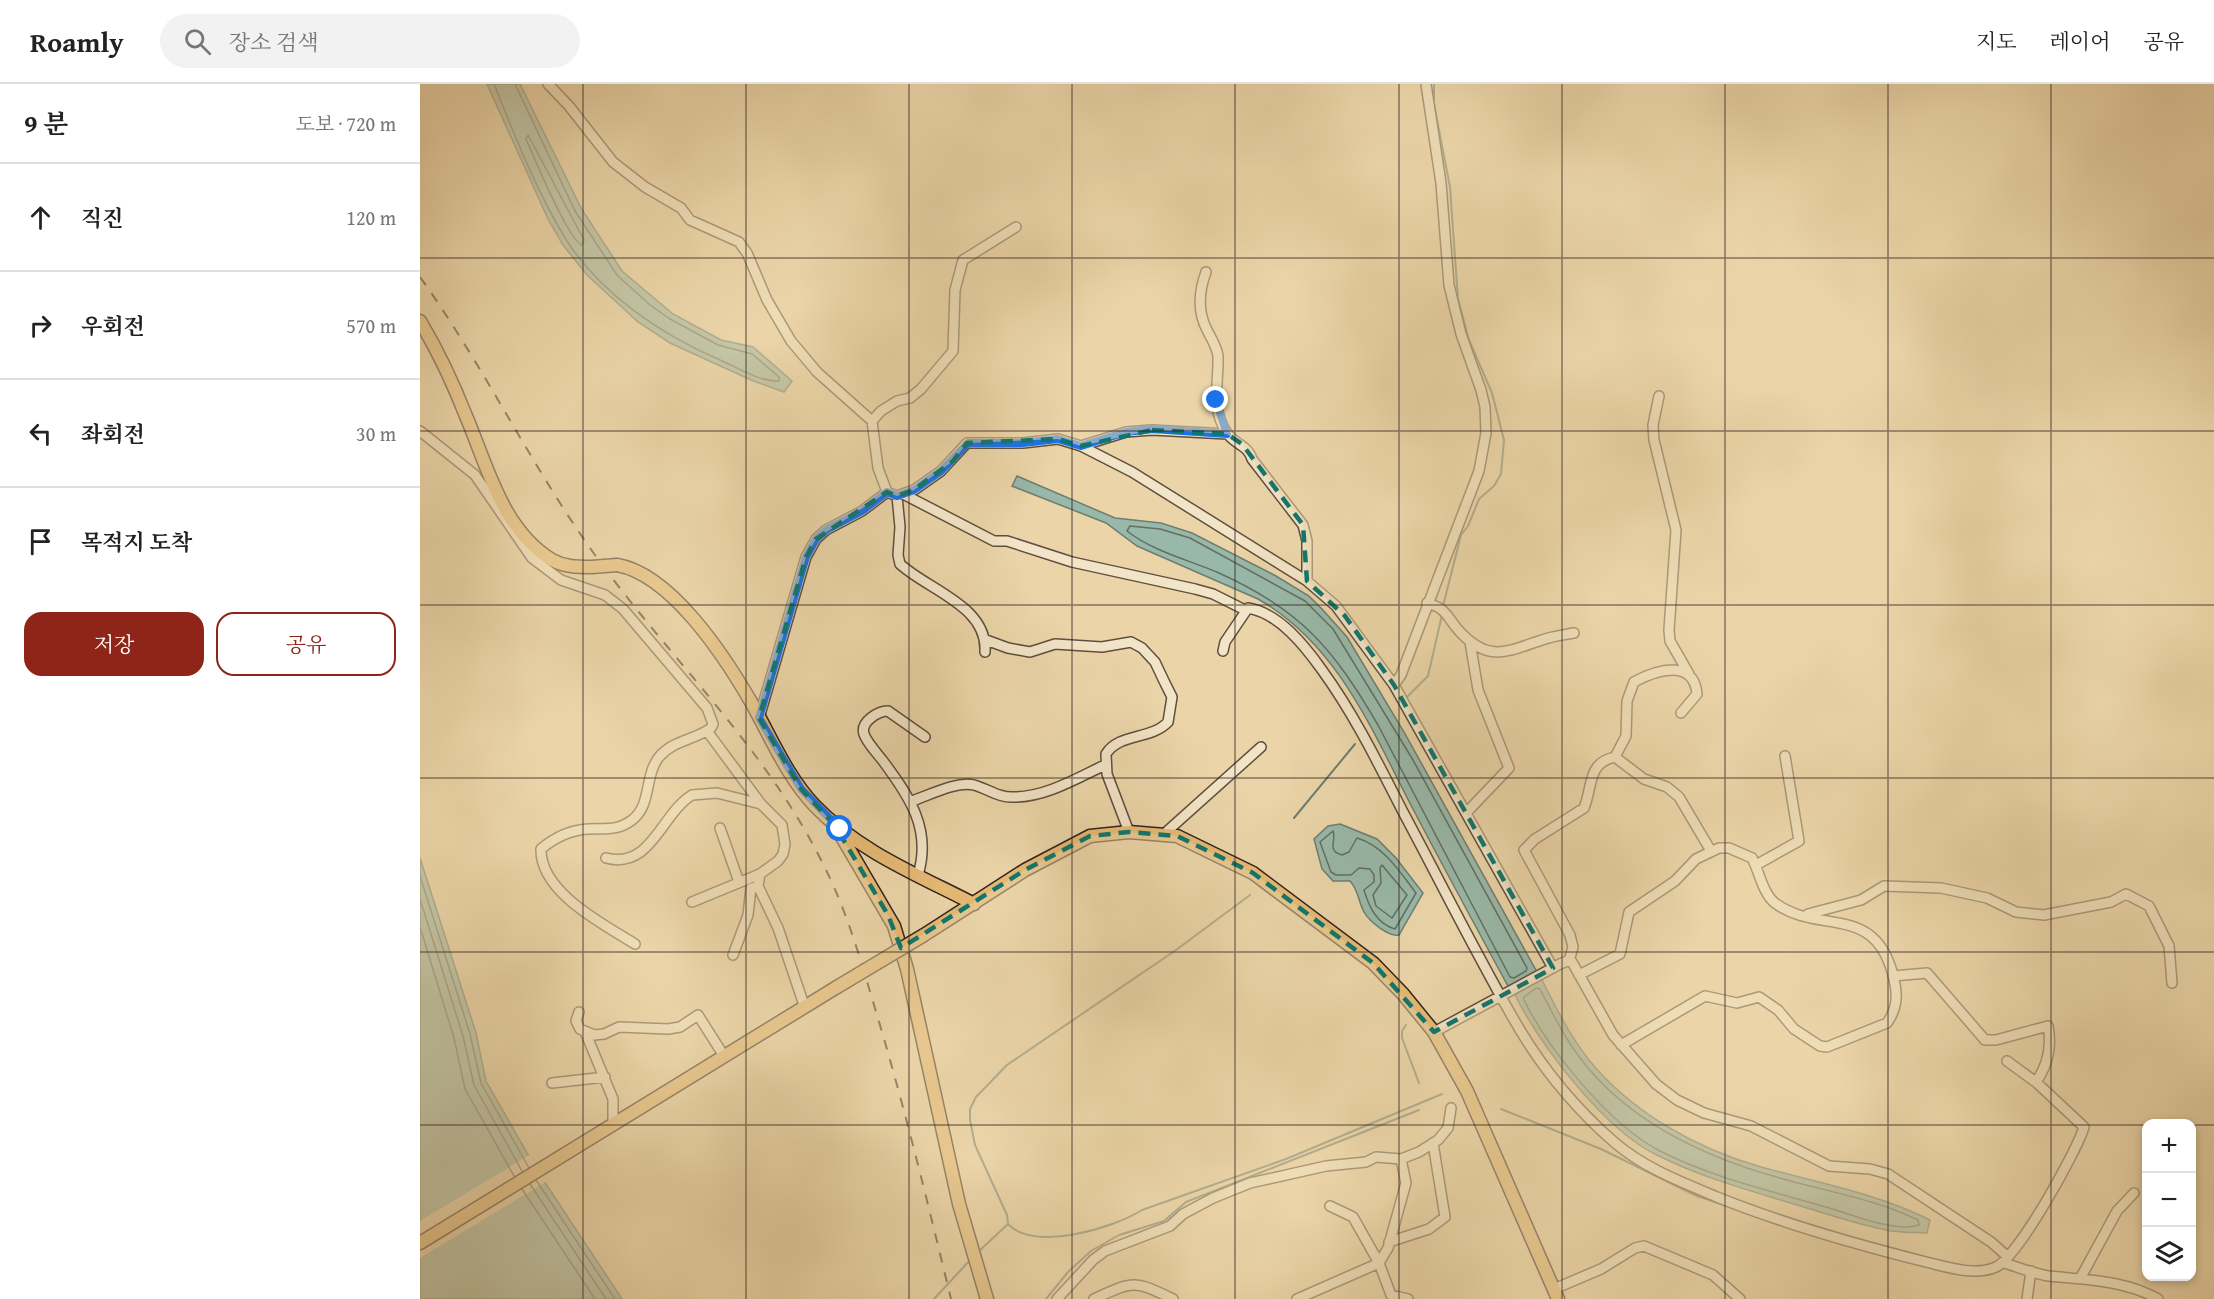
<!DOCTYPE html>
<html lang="ko">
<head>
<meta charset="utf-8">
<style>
	:root { --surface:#fff; --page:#f2f2f2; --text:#222; --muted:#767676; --line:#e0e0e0; --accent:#8f2418 }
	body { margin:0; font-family:"Gentium Book Plus","Noto Serif KR",serif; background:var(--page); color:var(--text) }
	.controls { position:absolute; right:18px; bottom:18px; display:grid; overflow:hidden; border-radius:12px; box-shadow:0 3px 9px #0003 }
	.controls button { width:54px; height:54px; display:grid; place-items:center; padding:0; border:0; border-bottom:2px solid var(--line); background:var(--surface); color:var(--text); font:30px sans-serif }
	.stop { position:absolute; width:18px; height:18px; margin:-14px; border:4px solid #1a73e8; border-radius:50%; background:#fff }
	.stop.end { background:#1a73e8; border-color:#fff; box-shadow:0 2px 6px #0008 }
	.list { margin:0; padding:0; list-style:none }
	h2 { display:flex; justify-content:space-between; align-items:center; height:78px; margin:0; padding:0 24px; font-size:26px }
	h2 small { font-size:20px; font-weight:400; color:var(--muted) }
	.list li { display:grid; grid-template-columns:39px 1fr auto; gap:18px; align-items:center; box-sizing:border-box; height:108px; padding:0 24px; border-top:2px solid var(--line) }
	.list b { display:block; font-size:22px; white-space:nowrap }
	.list em { font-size:20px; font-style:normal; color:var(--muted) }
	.actions { display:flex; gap:12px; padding:18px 24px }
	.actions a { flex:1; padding:14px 0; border:2px solid var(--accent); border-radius:18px; text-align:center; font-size:21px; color:var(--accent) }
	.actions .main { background:var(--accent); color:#fff }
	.icon { flex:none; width:33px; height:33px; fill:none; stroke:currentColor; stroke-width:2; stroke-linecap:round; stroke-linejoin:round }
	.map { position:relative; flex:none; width:1794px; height:1215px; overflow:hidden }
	header { display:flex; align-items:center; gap:36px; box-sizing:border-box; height:84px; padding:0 30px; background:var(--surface); border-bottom:2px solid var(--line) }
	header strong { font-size:28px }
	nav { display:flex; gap:33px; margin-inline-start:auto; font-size:21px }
	.search { width:420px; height:54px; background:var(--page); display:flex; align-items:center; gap:15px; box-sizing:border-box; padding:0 21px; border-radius:33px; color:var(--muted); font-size:22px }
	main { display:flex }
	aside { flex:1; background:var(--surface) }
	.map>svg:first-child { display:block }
	.water { fill:#98b9a9; stroke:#6e7d71; stroke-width:1.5 }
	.pier { fill:#ebd5a8 }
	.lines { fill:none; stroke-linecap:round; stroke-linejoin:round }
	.shore { stroke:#646e63; stroke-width:1.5 }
	.stream { stroke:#6e7d71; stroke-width:2 }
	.minor-casing { stroke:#5f4f40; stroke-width:12 }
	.major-casing { stroke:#30221d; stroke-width:15 }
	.minor { stroke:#f2e4c6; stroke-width:9 }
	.major { stroke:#e6ba74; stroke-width:12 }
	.rail { stroke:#30221d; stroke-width:2; stroke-dasharray:10 10; stroke-linecap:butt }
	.major-bridge-casing { stroke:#30221d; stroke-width:15; stroke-linecap:butt }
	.major-bridge { stroke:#e6ba74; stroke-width:12 }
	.route { stroke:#1a73e8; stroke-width:8 }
	.marked { fill:none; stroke:#0f766e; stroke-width:4.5; stroke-dasharray:12 8; stroke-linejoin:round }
	.grid { fill:none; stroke:#30221d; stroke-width:1.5; stroke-opacity:0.55 }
</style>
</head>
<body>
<header>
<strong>Roamly</strong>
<div class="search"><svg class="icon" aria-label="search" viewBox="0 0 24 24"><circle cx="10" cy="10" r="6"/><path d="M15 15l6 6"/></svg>장소 검색</div>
<nav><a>지도</a><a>레이어</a><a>공유</a></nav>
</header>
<main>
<aside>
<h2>9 분<small>도보 · 720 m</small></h2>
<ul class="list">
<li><svg class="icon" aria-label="ahead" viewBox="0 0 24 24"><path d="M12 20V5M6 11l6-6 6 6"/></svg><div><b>직진</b></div><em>120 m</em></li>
<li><svg class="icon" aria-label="right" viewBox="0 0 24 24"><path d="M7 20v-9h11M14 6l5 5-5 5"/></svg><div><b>우회전</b></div><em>570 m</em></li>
<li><svg class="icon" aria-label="left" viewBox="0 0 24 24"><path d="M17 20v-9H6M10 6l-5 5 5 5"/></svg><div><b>좌회전</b></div><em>30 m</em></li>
<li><svg class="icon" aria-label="arrive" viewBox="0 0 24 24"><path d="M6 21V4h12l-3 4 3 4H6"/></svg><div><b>목적지 도착</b></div></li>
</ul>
<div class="actions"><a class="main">저장</a><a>공유</a></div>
</aside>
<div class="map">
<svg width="1794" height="1215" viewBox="0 0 1794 1215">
	<rect width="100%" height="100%" fill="#ebd5a8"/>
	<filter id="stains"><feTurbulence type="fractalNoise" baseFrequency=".00333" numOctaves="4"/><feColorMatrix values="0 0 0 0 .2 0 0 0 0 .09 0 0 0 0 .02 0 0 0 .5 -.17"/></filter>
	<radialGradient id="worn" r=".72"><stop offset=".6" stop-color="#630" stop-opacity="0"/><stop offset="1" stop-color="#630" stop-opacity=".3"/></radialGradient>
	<path class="water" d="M67 0H100L161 124 202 187 253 230 301 256 333 263 372 297 364 308 331 296 250 259 218 238 167 191 143 161 128 135Z
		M597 392 695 434 741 439 772 449 856 492 889 512 902 525 927 553 984 648 1117 888 1089 904C1057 845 1025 786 994 727 953 649 919 561 838 515L717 462 686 439 592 402Z
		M920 740 957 755 976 774 1003 809 979 851C968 853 949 837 944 828 938 817 939 807 930 797H913L902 785 894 755 908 742Z
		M0 774 56 949 66 997 118 1088 202 1215H0Z
		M1121 894C1135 922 1150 952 1169 976 1211 1028 1277 1065 1341 1083 1398 1099 1456 1109 1510 1136L1507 1149C1494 1148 1479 1149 1466 1146 1435 1140 1404 1129 1374 1120 1328 1106 1280 1093 1237 1071 1184 1046 1120 961 1094 909Z"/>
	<path class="pier" d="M111 1070 127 1097 0 1174V1137Z"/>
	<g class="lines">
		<path class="shore" d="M74 0C95 52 117 109 147 157 182 211 242 251 300 276 317 283 339 298 359 297V293L332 270 298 261 250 235 230 221 197 191 155 127 95 0
			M108 51 164 156 162 161C148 156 114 73 106 55Z
			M710 442 740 445 770 454 885 517 913 545 993 676 1107 884 1106 887 1094 894 1090 893 958 641C913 564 881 526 799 489 769 476 734 468 707 447Z
			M913 747C917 756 906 767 922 771L929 768 937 754C964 762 980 788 996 809L975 845C957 840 949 823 944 806L954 798V791L950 785 939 784 931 791H916L911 788 900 758Z
			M962 781 987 811 972 834 956 822 953 811 961 799 960 784Z
			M0 792 50 950 61 999 109 1084
			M0 815 43 952 54 1001 102 1087
			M0 843 34 954 45 1005 94 1092
			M1116 904 1120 905C1133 930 1146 957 1164 979 1214 1042 1292 1076 1367 1096 1411 1108 1457 1116 1498 1136L1499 1141C1475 1149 1431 1130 1406 1123 1351 1107 1290 1093 1238 1066 1188 1039 1127 964 1103 914Z
			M116 1096 195 1215
			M110 1100 186 1215
			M102 1105 175 1215"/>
		<path class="stream" d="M1014 0V20L1030 103 1038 215 1049 256 1072 309 1084 356 1081 390 1074 402 1059 415 1048 442 1041 451 1023 522
			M985 615 1008 592 1022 531
			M874 734 935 660
			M986 941 982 947V954L999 999
			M1081 1025 1181 1065 1277 1112 1313 1124
			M588 1140 587 1131 555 1061 550 1036V1025L556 1013 587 981 756 866 830 811
			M557 1169 588 1140C614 1168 694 1144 722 1126L866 1075 1022 1010
			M1564 1191 1584 1184
			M514 1215 551 1175
			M626 1215 648 1188 671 1167 699 1151 744 1137 766 1118 999 1026"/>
		<defs>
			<path id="minor" d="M128 0 149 22 193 78 225 103 261 124 270 136 319 158 327 169 347 216 371 257 397 288 452 337
				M596 143 543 176 535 206 533 267 501 305 490 314 477 317 461 327 452 337 458 384 467 408 477 412 494 406 521 387 547 359H603L638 355 661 362 712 388 887 497 916 522 974 601 1133 884
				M786 188C779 207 777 227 787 246 791 254 797 263 798 272 799 299 790 324 807 349 814 360 828 361 832 375L883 441 887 457V497
				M1239 312 1233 341 1234 356 1256 446 1249 546 1250 557 1269 590
				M0 347 55 391 112 474 141 496 185 511 203 525 287 624 293 640 291 644C275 656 253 656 239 673 224 692 232 721 212 736 198 747 185 744 168 745 151 746 134 754 121 765 120 808 183 840 215 860
				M661 362 706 348 732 346 807 350
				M485 411 574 457H587L652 478 775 505 793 510 825 526
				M477 412 480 443 478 471 480 480C508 506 568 522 565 568
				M1007 519C1029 525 1027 535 1041 549 1070 579 1088 567 1122 556 1132 552 1143 551 1154 549
				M566 556 588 564 610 568 635 560 682 563 711 558 722 564 735 578 744 597 752 613 748 638C731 656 699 649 686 670L687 690 709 748
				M803 567 805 558 828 524C859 529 885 562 902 586 934 630 958 679 982 726 1019 795 1054 866 1093 934 1119 980 1154 1023 1194 1058 1224 1084 1261 1098 1297 1113 1366 1141 1438 1161 1510 1179 1530 1184 1556 1192 1576 1183 1598 1173 1657 1067 1664 1043L1617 999 1587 977
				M974 601 981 591 1059 387 1066 349 1065 323 1061 306 1041 250 1029 201 1021 99 1006 0
				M339 634 386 473 396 455 406 446 442 427 467 408
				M287 647 341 720 362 741 365 760 363 770 358 777 340 790 338 802 358 844 384 921
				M1195 673 1206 652 1207 617 1214 598C1236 586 1274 574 1277 610L1261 629
				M492 717C510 711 536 697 554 701 568 705 579 714 594 713 626 713 657 694 685 681
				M1046 729 1089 684 1058 606 1050 558
				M300 744 319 798
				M744 750 841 663
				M186 774C231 786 241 730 272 711L297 709 341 720
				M1336 781 1379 757 1365 672
				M498 791C512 745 489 712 463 677 457 669 447 659 444 650 440 638 458 627 468 627L505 653
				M272 818 340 790
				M1388 830 1441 816 1464 802 1521 804 1567 814 1596 828 1624 831 1691 818 1706 810 1729 822 1749 862 1752 899
				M313 871 328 831 331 804 338 802
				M1149 877 1153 863 1150 851 1104 766 1115 755 1164 724C1173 702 1167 679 1195 673L1224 695 1247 703 1259 713 1291 767
				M1159 891 1200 870 1209 828 1255 797 1276 775 1299 764H1309L1332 774C1339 787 1343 810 1355 819 1399 852 1456 817 1474 895 1478 912 1477 925 1467 939L1407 963 1400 962 1374 945 1358 926 1339 913 1317 919 1285 912 1201 961
				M1473 892 1507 889 1565 956H1576L1628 942C1632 963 1628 981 1616 998
				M159 928 156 937 160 945 174 951 184 950 199 943 248 945 260 943 278 931 304 972
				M1014 948 1140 880 1147 877 1152 878 1193 951 1236 1000 1257 1016 1284 1029 1331 1042 1409 1082 1450 1085 1468 1090 1571 1158 1588 1173
				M166 950 193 1015V1042
				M132 999 185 993
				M981 1075 986 1099 968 1164 959 1179 971 1211 988 1215
				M969 1158 1009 1145 1025 1133 1013 1059
				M1584 1179C1598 1183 1614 1190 1629 1192 1666 1196 1705 1196 1738 1215
				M1661 1193 1697 1127 1714 1109
				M1134 1205 1181 1185 1215 1164 1224 1162 1293 1191 1320 1215
				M637 1215 673 1176 685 1167 750 1142 763 1130 793 1114 830 1099 906 1082 946 1078 956 1073 981 1075 999 1068 1018 1056 1028 1044 1031 1024
				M674 1215C713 1197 714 1196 753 1215
				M877 1215 959 1179 933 1133 910 1122
				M1607 1215 1611 1187"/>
			<path id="major" d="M0 237C18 267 33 299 46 332 67 381 82 446 132 476 145 483 157 483 172 483
				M197 481C251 490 305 573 331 618 351 653 367 693 395 722 438 767 500 792 554 820
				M419 748 474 842 487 885 539 1120 567 1215
				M504 851 605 786 670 752 709 748 757 752 833 789 953 879 983 910 1014 948 1047 1007 1138 1215
				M0 1159 417 903"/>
		</defs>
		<use href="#minor" class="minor-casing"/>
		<use href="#major" class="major-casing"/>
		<use href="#minor" class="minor"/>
		<use href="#major" class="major"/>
		<path class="rail" d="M0 193C64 282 111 382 175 471 250 575 347 665 404 782 428 829 442 881 457 931 485 1025 508 1120 531 1215"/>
		<defs>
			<path id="major-bridge" d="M172 483 197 481
				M417 903 504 851"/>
		</defs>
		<use href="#major-bridge" class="major-bridge-casing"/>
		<use href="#major-bridge" class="major-bridge"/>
	</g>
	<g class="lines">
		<path class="route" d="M420 745 381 705 339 634 386 473 396 455 406 446 442 427 467 408 477 412 494 406 521 387 548 359H603L638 355 661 362 706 348 732 345 807 350 796 316"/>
	</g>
	<path d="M0 0H1794V1215H0ZM732 346 807 350 822 360 883 441 887 497 925 532 974 601 1133 884 1014 948 953 879 833 789 757 752 709 748 670 752 605 786 481 864 468 831 414 740 381 705 339 634 386 473 396 455 467 408 477 412 494 406 533 377 547 359 638 355 661 362Z" fill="#ebd5a8" fill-opacity=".55" fill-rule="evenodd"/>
	<path class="marked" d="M732 346 807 350 822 360 883 441 887 497 925 532 974 601 1133 884 1014 948 953 879 833 789 757 752 709 748 670 752 605 786 481 864 468 831 414 740 381 705 339 634 386 473 396 455 467 408 477 412 494 406 533 377 547 359 638 355 661 362Z"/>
	<path class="grid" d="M163 0V1215M326 0V1215M489 0V1215M652 0V1215M815 0V1215M979 0V1215M1142 0V1215M1305 0V1215M1468 0V1215M1631 0V1215M0 174H1794M0 347H1794M0 521H1794M0 694H1794M0 868H1794M0 1041H1726M1772 1041H1794"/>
	<rect width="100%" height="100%" filter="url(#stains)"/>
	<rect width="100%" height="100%" fill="url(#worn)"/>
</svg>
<div class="controls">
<button>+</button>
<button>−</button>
<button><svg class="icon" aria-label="layers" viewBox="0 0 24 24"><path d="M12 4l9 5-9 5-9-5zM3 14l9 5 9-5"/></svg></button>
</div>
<div class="stop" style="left:420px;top:745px"></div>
<div class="stop end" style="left:796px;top:316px"></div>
</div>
</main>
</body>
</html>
